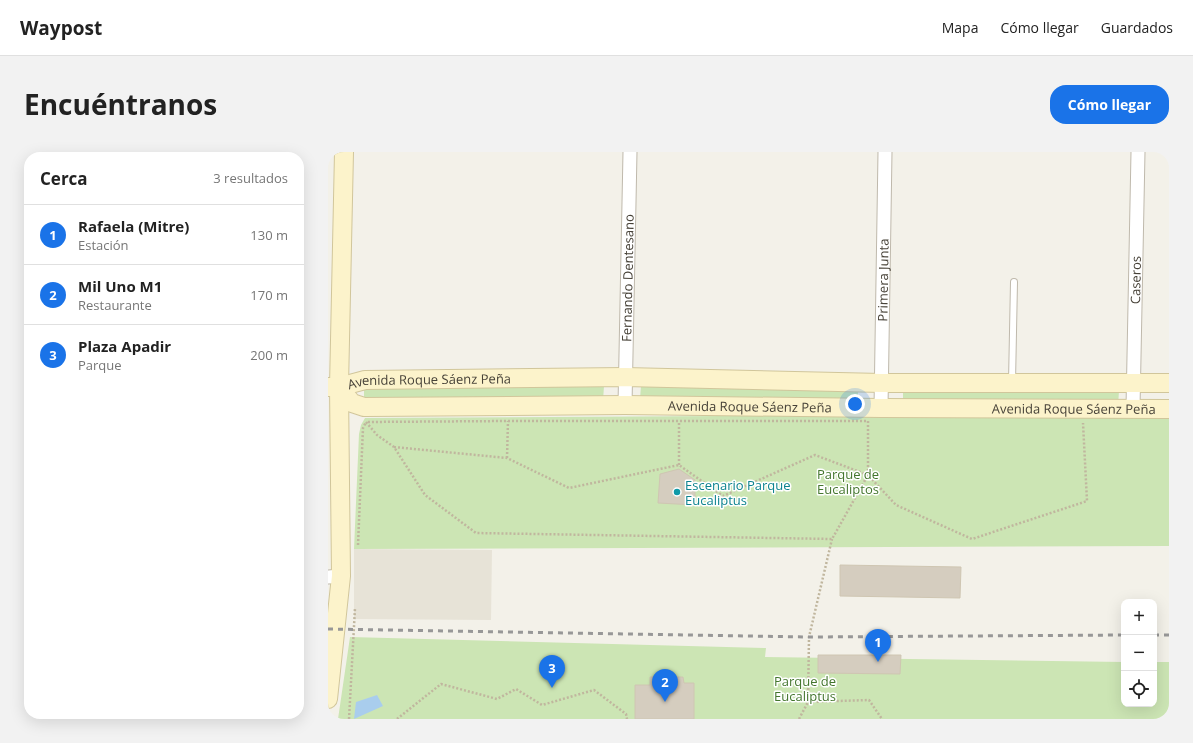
<!DOCTYPE html>
<html lang="es">
<head>
<meta charset="utf-8">
<style>
	:root { --surface:#fff; --page:#f2f2f2; --text:#222; --muted:#767676; --line:#e0e0e0; --accent:#1a73e8 }
	body { margin:0; font-family:"Open Sans",sans-serif; background:var(--page); color:var(--text) }
	.controls { position:absolute; right:12px; bottom:12px; display:grid; overflow:hidden; border-radius:8px; box-shadow:0 4px 16px #0002 }
	.controls button { width:36px; height:36px; display:grid; place-items:center; padding:0; border:0; border-bottom:1px solid var(--line); background:var(--surface); color:var(--text); font:20px sans-serif }
	.you { position:absolute; left:527px; top:252px; width:14px; height:14px; margin:-10px; border:3px solid #fff; border-radius:50%; background:#1a73e8; box-shadow:0 0 0 6px #1a73e833 }
	.badge { display:grid; place-items:center; width:26px; height:26px; border-radius:50%; background:var(--accent); color:#fff; font-size:13px; font-weight:700 }
	.pin { position:absolute; translate:-50% -33px; filter:drop-shadow(0 1px 2px #0008) }
	.pin::after { content:''; position:absolute; top:21px; width:14px; height:12px; background:inherit; clip-path:polygon(0 0,100% 0,50% 100%) }
	.list { margin:0; padding:0; list-style:none }
	h2 { display:flex; justify-content:space-between; align-items:center; height:52px; margin:0; padding:0 16px; font-size:17px }
	h2 small { font-size:13px; font-weight:400; color:var(--muted) }
	.list li { display:grid; grid-template-columns:26px 1fr auto; gap:12px; align-items:center; box-sizing:border-box; height:60px; padding:0 16px; border-top:1px solid var(--line) }
	.list b { display:block; font-size:15px; white-space:nowrap }
	.list p { margin:0; font-size:13px; white-space:nowrap; color:var(--muted) }
	.list em { font-size:13px; font-style:normal; color:var(--muted) }
	.icon { flex:none; width:22px; height:22px; fill:none; stroke:currentColor; stroke-width:2; stroke-linecap:round; stroke-linejoin:round }
	.map { position:relative; flex:none; width:841px; height:567px; overflow:hidden; border-radius:16px }
	header { display:flex; align-items:center; gap:24px; box-sizing:border-box; height:56px; padding:0 20px; background:var(--surface); border-bottom:1px solid var(--line) }
	header strong { font-size:19px }
	nav { display:flex; gap:22px; margin-inline-start:auto; font-size:14px }
	.intro { display:flex; align-items:center; justify-content:space-between; box-sizing:border-box; height:96px; padding:0 24px }
	h1 { margin:0; font-size:28px }
	.button { padding:10px 18px; border-radius:16px; background:var(--accent); color:#fff; font-size:14px; font-weight:700 }
	main { display:flex; gap:24px; padding:0 24px }
	aside { flex:1; background:var(--surface); border-radius:16px; box-shadow:0 4px 16px #0002 }
	.map>svg:first-child { display:block }
	.residential { fill:#e7e3d7 }
	.green { fill:#cce5b4 }
	.water { fill:#a9cded }
	.building { fill:#d5cdbf; stroke:#cfc6b2 }
	.lines { fill:none; stroke-linecap:round; stroke-linejoin:round }
	.lane-casing { stroke:#bfb9ac; stroke-width:8 }
	.street-casing { stroke:#bfb9ac; stroke-width:15 }
	.secondary-casing { stroke:#d1c69b; stroke-width:20 }
	.path { stroke:#c0b69e; stroke-width:2.5; stroke-dasharray:2 2; stroke-linecap:butt }
	.lane { stroke:#fff; stroke-width:6 }
	.street { stroke:#fff; stroke-width:13 }
	.secondary { stroke:#fcf3cb; stroke-width:18 }
	.rail { stroke:#979797; stroke-width:3; stroke-dasharray:5 5; stroke-linecap:butt }
	.culture-dot { fill:#0f9aa8; stroke:#fff; stroke-width:1.5 }
	.labels { text-anchor:middle; stroke-width:3; stroke-linejoin:round; paint-order:stroke }
	.street-label { font-size:13px; fill:#474238; stroke:#fff }
	.park-label { font-size:13px; fill:#44762e; stroke:#fff }
	.culture-label { font-size:13px; fill:#0d838f; stroke:#fff; text-anchor:start }
</style>
</head>
<body>
<header>
<strong>Waypost</strong>
<nav><a>Mapa</a><a>Cómo llegar</a><a>Guardados</a></nav>
</header>
<div class="intro"><h1>Encuéntranos</h1><a class="button">Cómo llegar</a></div>
<main>
<aside>
<h2>Cerca<small>3 resultados</small></h2>
<ul class="list">
<li><span class="badge">1</span><div><b>Rafaela (Mitre)</b><p>Estación</p></div><em>130 m</em></li>
<li><span class="badge">2</span><div><b>Mil Uno M1</b><p>Restaurante</p></div><em>170 m</em></li>
<li><span class="badge">3</span><div><b>Plaza Apadir</b><p>Parque</p></div><em>200 m</em></li>
</ul>
</aside>
<div class="map">
<svg width="841" height="567" viewBox="0 0 841 567">
	<rect width="100%" height="100%" fill="#f3f1e9"/>
	<path class="residential" d="M26 397 164 398 163 468 26 467Z"/>
	<path class="green" d="M36 234H276L275 249 36 247Z
		M313 234 530 236V251L312 247Z
		M791 239 790 254 575 253V240Z
		M548 263 841 264V394L26 397 31 282 33 273 37 266Z
		M22 485 438 496 437 505 796 510V552H826V510H841V567H10Z"/>
	<path class="water" d="M49 543 55 554 26 567 28 550Z"/>
	<path class="building" d="M351 317 367 328V353L330 351 332 322Z
		M512 413 633 415 632 446 512 444Z
		M490 503H573L572 522 490 521Z
		M322 525H355L356 531H366V567H307V533H322Z"/>
	<g class="lines">
		<defs>
			<path id="lane" d="M684 230 686 130"/>
			<g id="street">
				<path id="s1" d="M297 253 302 0"/>
				<path id="s2" d="M553 256 557 0"/>
				<path id="s3" d="M805 256 810 0"/>
				<path d="M0 425 13 424"/>
			</g>
			<g id="secondary">
				<path id="s4" d="M0 235H11L37 228 297 225 554 231H841"/>
				<path id="s5" d="M11 235 24 251 36 255 297 253 553 256 841 257"/>
				<path d="M0 547 13 424 11 235 16 0"/>
			</g>
		</defs>
		<use href="#lane" class="lane-casing"/>
		<use href="#street" class="street-casing"/>
		<use href="#secondary" class="secondary-casing"/>
		<path class="path" d="M180 269H540V323L504 387 148 381 97 343 66 295 49 283 38 270Z
			M66 295 179 306 241 336 351 313 395 344 487 303 540 323 568 353 644 387 759 349 755 271
			M179 306 180 269
			M351 313V270
			M30 393 35 276 38 270
			M480 550 481 485 504 387
			M21 567 27 456
			M69 567 113 532 169 547 188 537 214 553 266 538 298 562 299 567
			M471 567 480 550 541 548 554 567"/>
		<use href="#lane" class="lane"/>
		<use href="#street" class="street"/>
		<use href="#secondary" class="secondary"/>
		<path class="rail" d="M0 477 481 485 796 483
			M826 483H841"/>
	</g>
	<circle class="culture-dot" cx="349" cy="340" r="4"/>
	<g class="labels">
		<g class="street-label">
			<text dy="5" stroke="none"><textPath href="#s1" startOffset="127">Fernando Dentesano</textPath></text>
			<text dy="5" stroke="none"><textPath href="#s2" startOffset="128">Primera Junta</textPath></text>
			<text dy="5" stroke="none"><textPath href="#s3" startOffset="128">Caseros</textPath></text>
			<text dy="5" stroke="none"><textPath href="#s4" startOffset="102">Avenida Roque Sáenz Peña</textPath></text>
			<text dy="5" stroke="none"><textPath href="#s5" startOffset="419">Avenida Roque Sáenz Peña</textPath></text>
			<text dy="5" stroke="none"><textPath href="#s5" startOffset="743">Avenida Roque Sáenz Peña</textPath></text>
		</g>
		<g class="park-label">
			<text x="520" y="327">Parque de<tspan x="520" dy="15">Eucaliptos</tspan></text>
			<text x="477" y="534">Parque de<tspan x="477" dy="15">Eucaliptus</tspan></text>
		</g>
		<g class="culture-label">
			<text x="357" y="338">Escenario Parque<tspan x="357" dy="15">Eucaliptus</tspan></text>
		</g>
	</g>
</svg>
<div class="controls">
<button>+</button>
<button>−</button>
<button><svg class="icon" aria-label="locate" viewBox="0 0 24 24"><circle cx="12" cy="12" r="6"/><path d="M12 2v4M12 18v4M2 12h4M18 12h4"/></svg></button>
</div>
<div class="you"></div>
<div class="pin badge" style="left:550px;top:510px">1</div>
<div class="pin badge" style="left:337px;top:550px">2</div>
<div class="pin badge" style="left:224px;top:536px">3</div>
</div>
</main>
</body>
</html>
